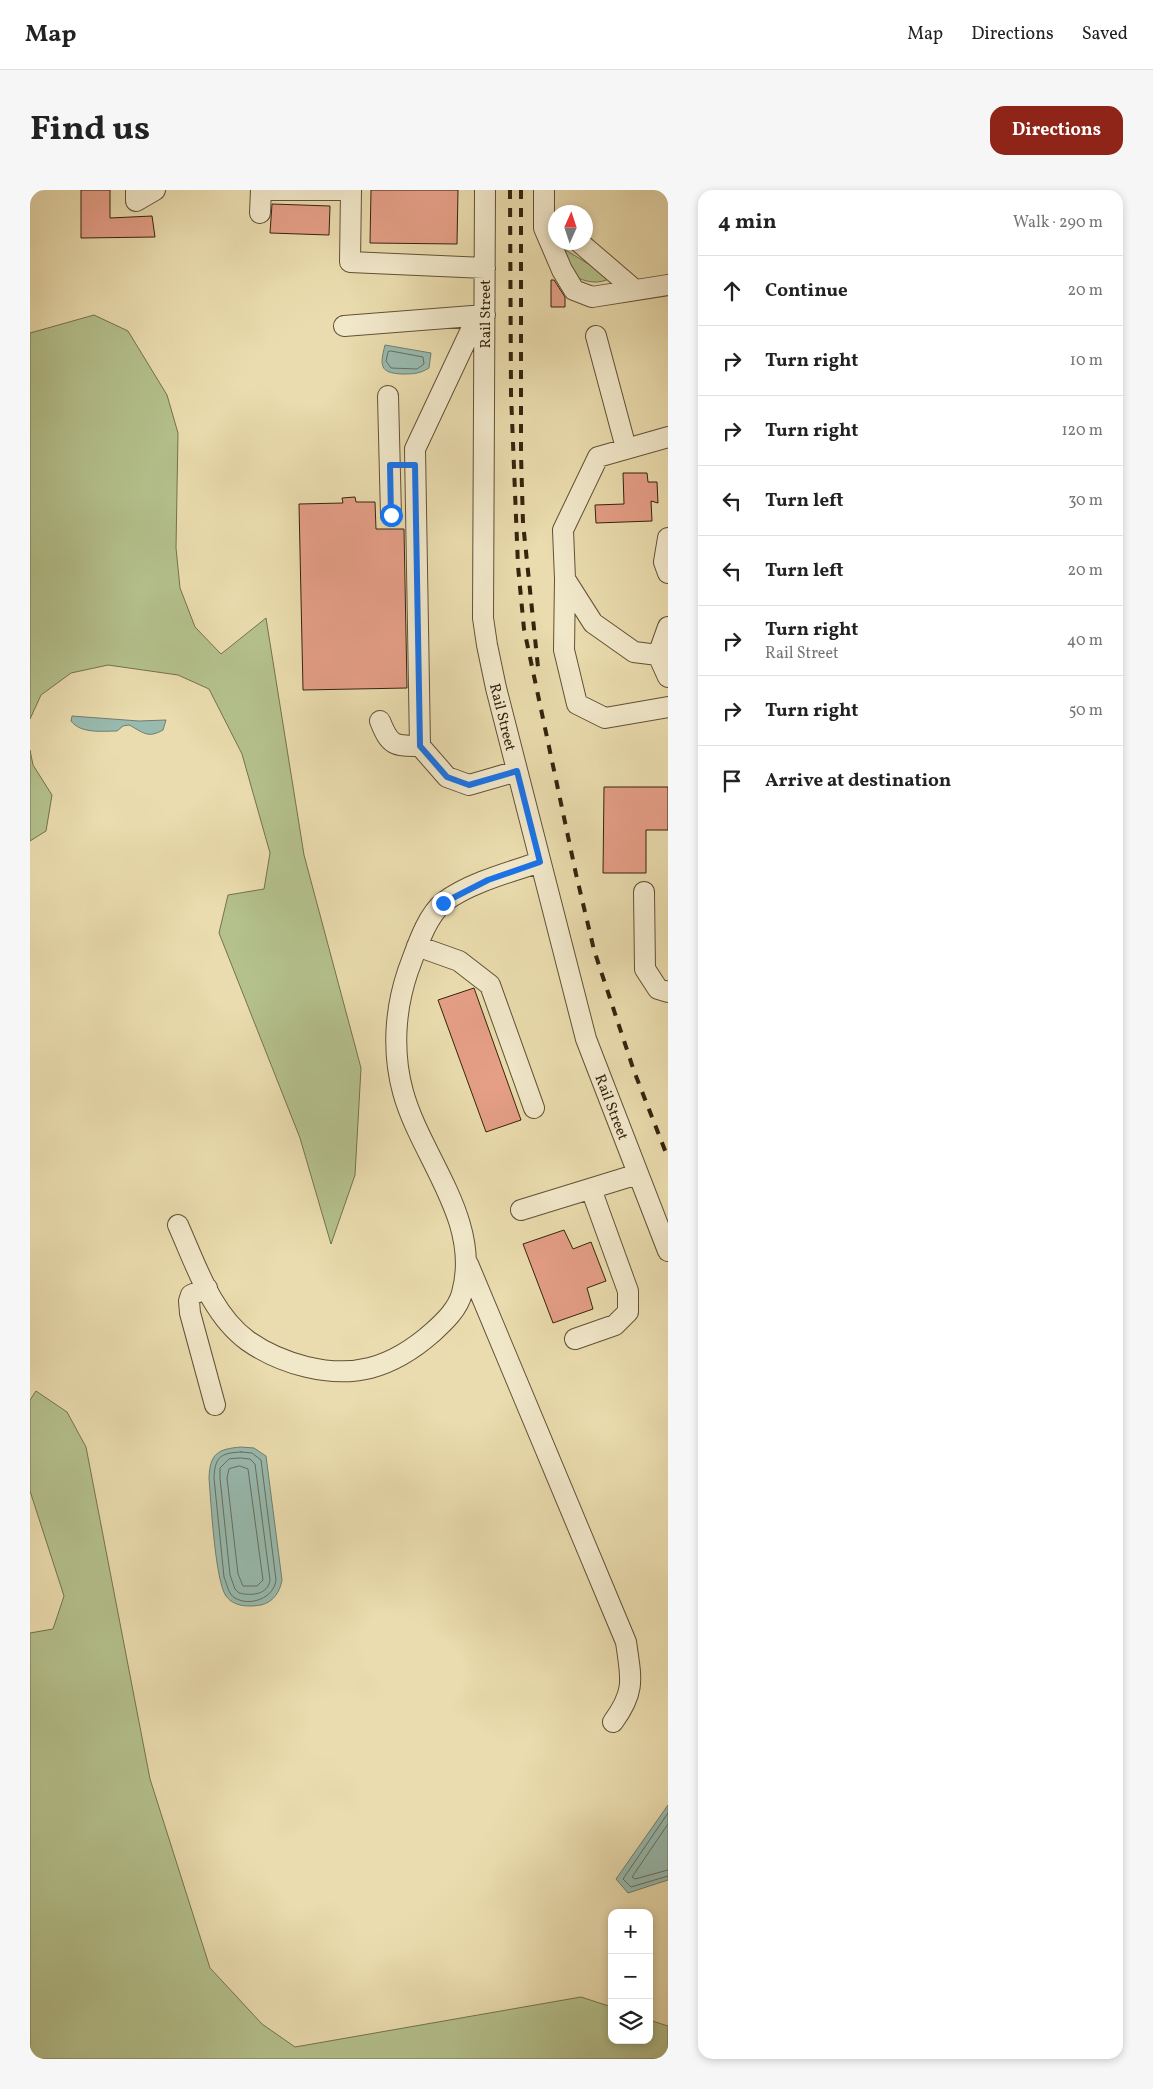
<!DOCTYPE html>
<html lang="en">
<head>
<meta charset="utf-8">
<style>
	:root { --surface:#fff; --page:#f6f6f6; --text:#222; --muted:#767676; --line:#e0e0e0; --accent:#8f2418 }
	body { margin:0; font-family:Vollkorn,serif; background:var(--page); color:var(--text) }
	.controls { position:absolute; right:15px; bottom:15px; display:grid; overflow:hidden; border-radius:10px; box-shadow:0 2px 8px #0003 }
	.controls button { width:45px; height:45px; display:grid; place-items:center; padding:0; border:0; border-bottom:1px solid var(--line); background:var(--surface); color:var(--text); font:25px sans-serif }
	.compass { position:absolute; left:518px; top:15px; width:45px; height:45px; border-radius:50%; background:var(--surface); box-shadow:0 2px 8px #0003; rotate:3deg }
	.stop { position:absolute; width:15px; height:15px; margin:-11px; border:4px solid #1a73e8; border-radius:50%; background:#fff }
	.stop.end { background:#1a73e8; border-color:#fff; box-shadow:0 1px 5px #0008 }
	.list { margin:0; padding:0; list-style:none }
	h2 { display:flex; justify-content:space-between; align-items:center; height:65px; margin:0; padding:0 20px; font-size:21px }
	h2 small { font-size:16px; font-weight:400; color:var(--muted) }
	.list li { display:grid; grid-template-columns:32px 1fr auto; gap:15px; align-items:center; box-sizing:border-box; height:70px; padding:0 20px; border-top:1px solid var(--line) }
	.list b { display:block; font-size:19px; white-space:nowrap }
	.list p { margin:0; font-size:16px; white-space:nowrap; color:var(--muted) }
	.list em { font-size:16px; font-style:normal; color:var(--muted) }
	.icon { flex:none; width:28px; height:28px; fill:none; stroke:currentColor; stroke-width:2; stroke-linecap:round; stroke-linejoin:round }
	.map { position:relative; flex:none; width:638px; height:1869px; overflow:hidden; border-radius:15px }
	header { display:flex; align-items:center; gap:30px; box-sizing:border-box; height:70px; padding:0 25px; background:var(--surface); border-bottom:1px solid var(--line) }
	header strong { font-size:24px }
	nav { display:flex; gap:28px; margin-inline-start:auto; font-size:18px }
	.intro { display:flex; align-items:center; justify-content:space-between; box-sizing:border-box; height:120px; padding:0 30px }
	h1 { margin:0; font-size:35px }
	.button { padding:12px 22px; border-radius:15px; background:var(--accent); color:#fff; font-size:18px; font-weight:700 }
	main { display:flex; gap:30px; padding:0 30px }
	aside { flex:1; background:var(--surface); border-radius:15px; box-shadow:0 2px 8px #0003 }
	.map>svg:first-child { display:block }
	.green { fill:#b4c18c; stroke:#74724d }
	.water { fill:#98baaf; stroke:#707e6f }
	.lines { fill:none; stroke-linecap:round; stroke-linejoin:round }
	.shore { stroke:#666e5e; stroke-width:1 }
	.building { fill:#e59f87; stroke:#35230e }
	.minor-casing { stroke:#625136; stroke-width:22 }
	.minor { stroke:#f1e8ca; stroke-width:20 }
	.rail { stroke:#35230e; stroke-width:4; stroke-dasharray:9 9; stroke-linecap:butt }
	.route { stroke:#1a73e8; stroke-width:6 }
	.labels { text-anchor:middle; stroke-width:4.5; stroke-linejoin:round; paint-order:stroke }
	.street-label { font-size:15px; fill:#35230e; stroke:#f1e8ca }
</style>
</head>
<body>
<header>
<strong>Map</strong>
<nav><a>Map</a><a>Directions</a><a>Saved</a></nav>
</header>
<div class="intro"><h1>Find us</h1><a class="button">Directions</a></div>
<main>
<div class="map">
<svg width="638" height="1869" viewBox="0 0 638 1869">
	<rect width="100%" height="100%" fill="#eadcae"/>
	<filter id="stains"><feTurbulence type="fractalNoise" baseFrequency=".004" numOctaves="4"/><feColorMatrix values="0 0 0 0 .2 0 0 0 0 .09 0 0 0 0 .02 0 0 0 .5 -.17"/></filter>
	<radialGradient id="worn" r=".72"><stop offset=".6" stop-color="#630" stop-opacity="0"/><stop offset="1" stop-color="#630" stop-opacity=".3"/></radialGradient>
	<path class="green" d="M533 59 539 62 581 88C567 95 557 92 543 86Z
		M64 125 98 141 137 205 148 243 146 358 150 398 165 437 191 464 236 428 274 665 331 878 325 985 301 1054 270 948 189 743 198 705 234 699 240 663 212 564 179 499 148 485 78 475 41 483 11 505 0 529V143Z
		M0 560 3 575 22 605 16 641 0 651Z
		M6 1201 37 1222 56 1257 120 1589 180 1778 232 1834 265 1857 551 1807 582 1817V1850H619V1830L638 1836V1869H0V1443L23 1439 34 1406 0 1301V1210Z"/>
	<path class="water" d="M355 155 401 163 399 178C389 184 383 184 372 184 349 183 350 175 355 155Z
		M42 526 109 531 136 530 133 540C117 549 113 542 99 535L93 536 87 541C72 541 51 544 41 531Z
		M211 1257 224 1258 236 1266 252 1390C250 1401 244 1412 231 1415 219 1417 204 1417 196 1406 185 1390 181 1312 179 1288 180 1264 187 1259 211 1257Z
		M638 1615V1690L598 1703 586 1689Z"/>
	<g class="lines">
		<path class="shore" d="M361 161 393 167 394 174 387 179 361 178 356 171 358 162Z
			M211 1262 222 1263 231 1270 246 1390C244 1408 220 1417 205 1408 198 1404 197 1394 194 1387L184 1288C185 1267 190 1263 211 1262Z
			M211 1268 220 1269 225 1274 240 1390C238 1405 221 1406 209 1403L205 1399 200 1385 190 1288V1278L199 1269Z
			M210 1276 218 1279 233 1390 227 1396H213L208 1384 197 1288 199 1279Z
			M638 1623 593 1689 601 1697 638 1686
			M638 1634 602 1687 605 1689 638 1680"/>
	</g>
	<path class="building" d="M51 0H80V28L122 26 125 47 51 48Z
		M341 0H428L427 54 340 53Z
		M242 14 300 16 299 45 240 43Z
		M521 90H524L535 107V117H521Z
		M593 283H617L618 292H627L628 313 621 311 622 331 566 333 565 315 594 314Z
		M325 307 326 312H345L346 339H374L377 498 273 500 269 314 313 313 312 308Z
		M574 597H638V640H616V683H573Z
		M444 798 491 930 456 942 408 810Z
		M534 1040 543 1059 561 1052 576 1091 557 1098 563 1119 523 1133 493 1054Z"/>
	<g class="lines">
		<defs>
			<path id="minor" d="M106 0V11L125 0
				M321 0 320 72 455 78
				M455 0 453 428 457 455 466 498 556 849 638 1061
				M514 0V38L532 80 544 100 562 107 638 95
				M230 23 231 0H314
				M549 52 605 100
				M448 125 385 259 390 556 417 587 439 595 487 581
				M314 136 455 125
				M566 146 596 258
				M358 206 361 325
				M638 348 634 372 638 383
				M535 389 534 460 547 514 575 528 638 517
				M638 437 628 465 638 487
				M628 465 604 462 563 433 535 389 533 340 568 267 638 247
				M350 531C360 556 364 556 390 556
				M614 702 615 779 628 799 638 802
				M387 756 429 771 460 795 504 918
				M491 1020 608 984
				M148 1035C166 1075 181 1124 218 1151 251 1174 300 1188 340 1178 363 1172 385 1158 403 1142 414 1132 428 1119 432 1103 452 1030 391 968 373 902 362 862 365 819 378 781 386 760 396 726 414 712 439 693 480 682 510 672
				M438 1074 596 1452C601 1488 606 1501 583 1532
				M177 1098 161 1105 159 1111 160 1123 185 1215
				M545 1149 585 1135 598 1122V1101L561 999"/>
		</defs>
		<use href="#minor" class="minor-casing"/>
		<use href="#minor" class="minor"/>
		<path class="rail" d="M480 0 481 204 488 376 494 439 546 684 564 760 604 881 638 968
			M491 0V265L493 333 508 477"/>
	</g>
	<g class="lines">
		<path class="route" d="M361 325 360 275H385L390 556 417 587 439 595 487 581 510 672 458 690 413 713"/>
	</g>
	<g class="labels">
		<g class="street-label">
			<text transform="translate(455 124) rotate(-90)" y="5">Rail Street</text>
			<text transform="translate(473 527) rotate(76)" y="5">Rail Street</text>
			<text transform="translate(582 917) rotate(69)" y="5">Rail Street</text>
		</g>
	</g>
	<rect width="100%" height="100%" filter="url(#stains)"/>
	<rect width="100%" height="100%" fill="url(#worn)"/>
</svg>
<div class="controls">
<button>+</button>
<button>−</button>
<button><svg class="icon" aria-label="layers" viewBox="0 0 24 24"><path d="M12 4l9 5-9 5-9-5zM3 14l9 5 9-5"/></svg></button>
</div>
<svg class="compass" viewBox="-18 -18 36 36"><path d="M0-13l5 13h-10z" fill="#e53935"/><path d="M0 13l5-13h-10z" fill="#767676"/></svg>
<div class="stop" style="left:361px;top:325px"></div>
<div class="stop end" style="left:413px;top:713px"></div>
</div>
<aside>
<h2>4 min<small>Walk · 290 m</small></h2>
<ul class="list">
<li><svg class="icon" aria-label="ahead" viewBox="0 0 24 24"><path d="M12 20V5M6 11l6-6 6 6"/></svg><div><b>Continue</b></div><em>20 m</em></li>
<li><svg class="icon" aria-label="right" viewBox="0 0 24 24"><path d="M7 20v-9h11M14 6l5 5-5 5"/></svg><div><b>Turn right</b></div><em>10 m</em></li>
<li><svg class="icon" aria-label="right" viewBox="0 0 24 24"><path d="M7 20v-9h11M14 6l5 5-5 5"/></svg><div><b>Turn right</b></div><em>120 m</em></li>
<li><svg class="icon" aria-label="left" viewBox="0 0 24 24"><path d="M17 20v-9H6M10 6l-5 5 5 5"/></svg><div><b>Turn left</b></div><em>30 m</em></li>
<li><svg class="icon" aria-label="left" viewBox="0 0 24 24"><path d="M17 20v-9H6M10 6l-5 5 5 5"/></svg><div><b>Turn left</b></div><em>20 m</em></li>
<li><svg class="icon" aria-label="right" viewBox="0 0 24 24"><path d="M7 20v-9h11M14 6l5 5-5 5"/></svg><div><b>Turn right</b><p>Rail Street</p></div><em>40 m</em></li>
<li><svg class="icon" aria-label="right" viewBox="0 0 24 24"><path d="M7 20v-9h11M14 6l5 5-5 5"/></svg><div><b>Turn right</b></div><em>50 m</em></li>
<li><svg class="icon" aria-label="arrive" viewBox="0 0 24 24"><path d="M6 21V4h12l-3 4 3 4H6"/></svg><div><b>Arrive at destination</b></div></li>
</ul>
</aside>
</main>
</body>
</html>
